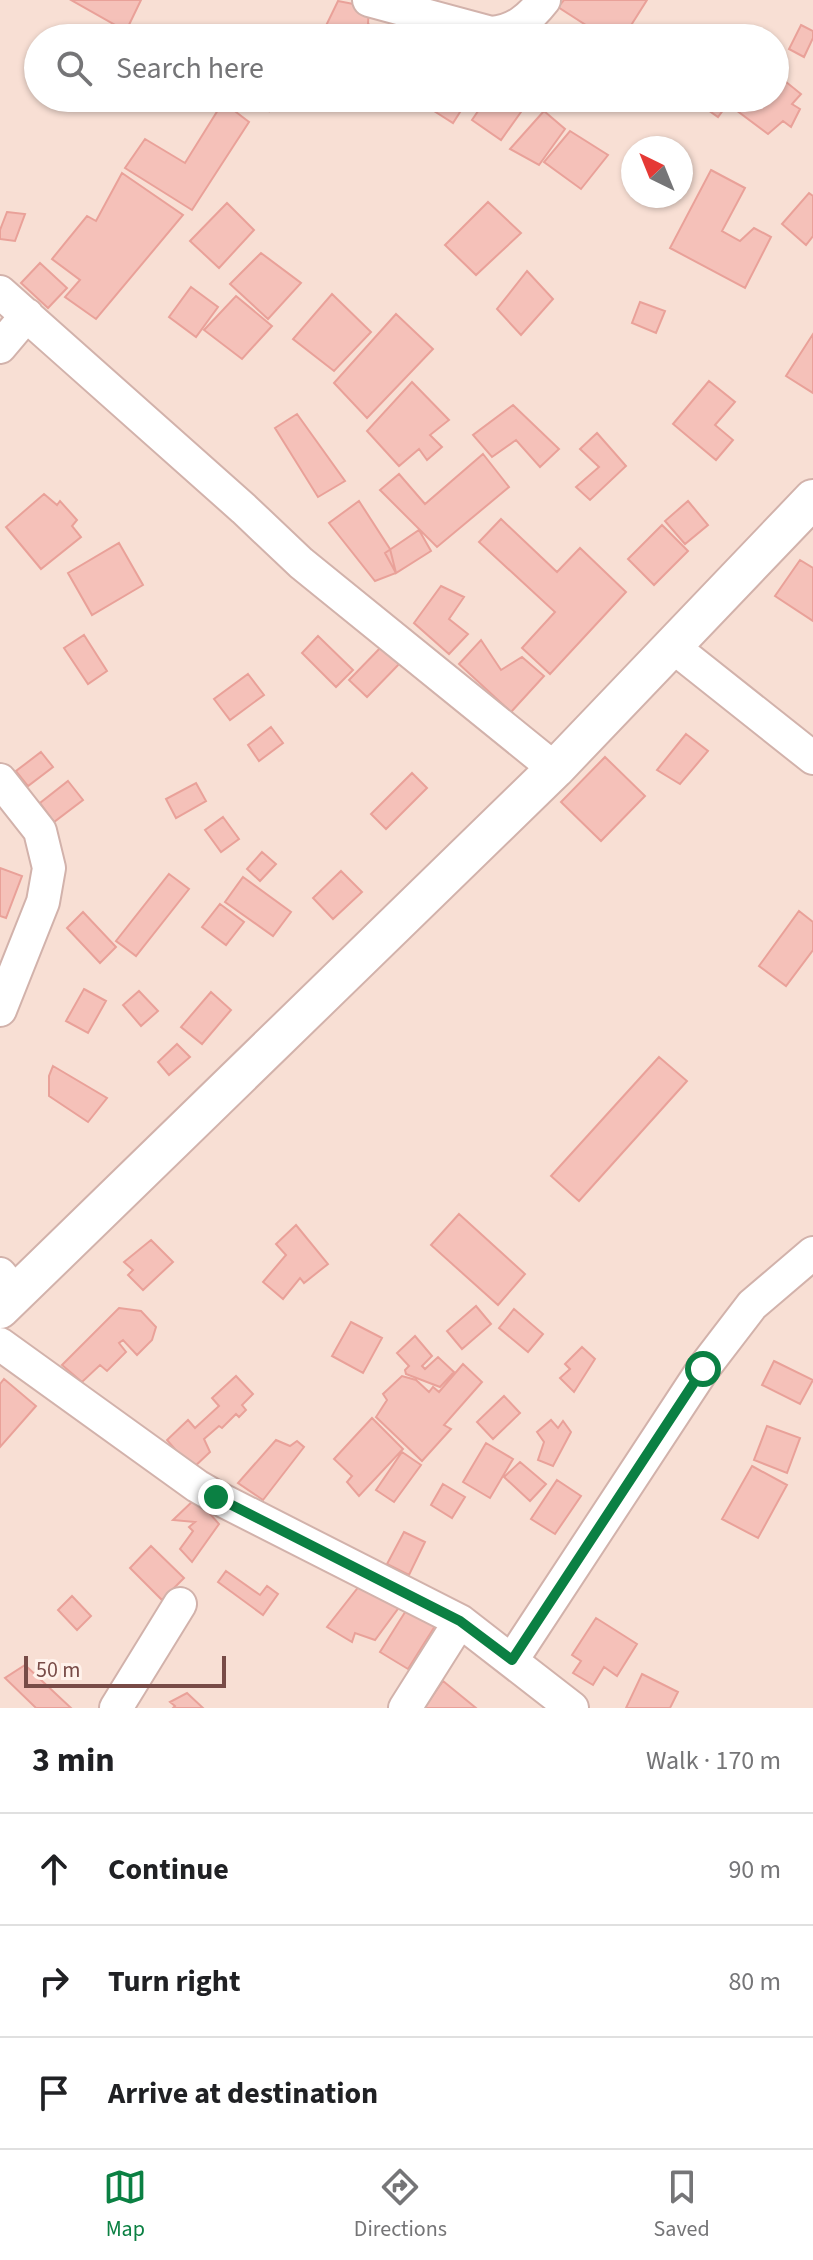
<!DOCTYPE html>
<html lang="en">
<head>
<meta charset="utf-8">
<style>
	:root { --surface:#fff; --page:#f2f2f2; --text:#202124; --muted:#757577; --line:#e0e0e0; --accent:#0b8043 }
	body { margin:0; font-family:"Source Sans 3",sans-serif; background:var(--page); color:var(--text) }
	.compass { position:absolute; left:621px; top:136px; width:72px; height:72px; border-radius:50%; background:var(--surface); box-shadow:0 2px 6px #0004; rotate:317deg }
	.scale { position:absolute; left:24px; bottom:20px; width:202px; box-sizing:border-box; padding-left:8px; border:4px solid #784b47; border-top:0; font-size:22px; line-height:28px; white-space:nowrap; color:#784b47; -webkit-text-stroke:6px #fff2eb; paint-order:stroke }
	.stop { position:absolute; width:24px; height:24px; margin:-18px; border:6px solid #0b8043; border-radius:50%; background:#fff }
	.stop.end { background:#0b8043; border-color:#fff; box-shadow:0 2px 8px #0008 }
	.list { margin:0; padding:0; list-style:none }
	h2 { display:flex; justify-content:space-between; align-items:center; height:104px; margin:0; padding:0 32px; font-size:34px }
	h2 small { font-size:26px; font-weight:400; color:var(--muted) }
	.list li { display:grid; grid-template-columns:52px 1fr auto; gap:24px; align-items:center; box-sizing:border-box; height:112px; padding:0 32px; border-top:2px solid var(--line) }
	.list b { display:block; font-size:30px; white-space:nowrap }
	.list em { font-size:26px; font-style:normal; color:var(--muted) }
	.icon { flex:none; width:44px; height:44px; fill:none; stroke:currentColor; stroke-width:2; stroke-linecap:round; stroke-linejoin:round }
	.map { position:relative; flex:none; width:813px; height:1708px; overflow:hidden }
	.search { position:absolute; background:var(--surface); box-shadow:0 2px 6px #0004; left:24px; right:24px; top:24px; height:88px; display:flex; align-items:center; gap:20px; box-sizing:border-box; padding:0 28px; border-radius:44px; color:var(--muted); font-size:30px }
	.sheet { height:440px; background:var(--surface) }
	nav { display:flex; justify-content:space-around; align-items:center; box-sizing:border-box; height:112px; border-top:2px solid var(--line); background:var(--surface); font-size:22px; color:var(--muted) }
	nav a { display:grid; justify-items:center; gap:4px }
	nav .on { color:var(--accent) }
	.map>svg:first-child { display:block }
	.residential { fill:#f8dfd4; fill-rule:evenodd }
	.building { fill:#f5c1b9; stroke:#e9a199; stroke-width:2 }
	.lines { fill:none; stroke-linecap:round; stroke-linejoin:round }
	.minor-casing { stroke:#d2b2ab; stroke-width:36 }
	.tertiary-casing { stroke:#d2b2ab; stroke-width:42 }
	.minor { stroke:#fff; stroke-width:32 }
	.tertiary { stroke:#fff; stroke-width:38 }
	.route { stroke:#0b8043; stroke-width:10 }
</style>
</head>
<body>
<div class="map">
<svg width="813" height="1708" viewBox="0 0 813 1708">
	<rect width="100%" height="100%" fill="#feece4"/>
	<path class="residential" d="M0 0H813V1708H0ZM38 38H775V98H38ZM633 148H681V196H633Z"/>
	<path class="building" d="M71 0H141L126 31Z
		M564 0H647L623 38H606L558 7Z
		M338 1 369 7 368 24 394 38H320Z
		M801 25 813 31V38L804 57 789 49Z
		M167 28 182 38H160Z
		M775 73 801 94 792 104 800 109 791 127 783 121 768 134 736 110 745 98H775Z
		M246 98H275L269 111Z
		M442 98H469L453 123 434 111Z
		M487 98H504L521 112 501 140 472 120Z
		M691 98H732L718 117Z
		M223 102 249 122 192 210 125 168 145 139 185 163Z
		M544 111 565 129 539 165 510 149Z
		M570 131 608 155 581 189 544 162Z
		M711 170 745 188 722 231 740 241 754 228 771 237 745 288 670 248Z
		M122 173 183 215 96 319 65 297 80 280 52 259 87 216 96 221Z
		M809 193 813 196V236L806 245 782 224Z
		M488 202 521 233 476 275 445 245Z
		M227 203 254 230 219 268 190 241Z
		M7 212 25 214 15 241 0 239V230Z
		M261 253 301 283 268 319 230 284Z
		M40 263 67 288 48 308 21 283Z
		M527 271 553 299 521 335 497 309Z
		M191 287 218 307 196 337 169 317Z
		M332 294 371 332 334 371 293 339Z
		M236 296 272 326 242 359 204 330Z
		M640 302 665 311 656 333 632 323Z
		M396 314 433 349 367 418 334 383Z
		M813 334V393L786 376Z
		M709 381 735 402 715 425 733 440 716 460 673 424Z
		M412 382 449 420 430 435 442 447 427 460 419 449 399 466 367 431Z
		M513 405 559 449 540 467 516 440 492 457 473 435Z
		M297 414 345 481 318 497 275 428Z
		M597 433 626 466 590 500 576 487 599 467 580 449Z
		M483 454 509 487 437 547 380 490 399 474 425 504Z
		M44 494 57 505 60 501 77 520 72 526 81 537 41 569 6 527Z
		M359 501 390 549 396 573 375 581 329 523Z
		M688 501 708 525 685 544 665 521Z
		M501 519 557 572 580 548 626 592 550 674 522 648 555 612 479 542Z
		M662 525 688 551 654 585 628 559Z
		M419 530 431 551 396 573 385 553Z
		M119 543 143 585 92 615 68 573Z
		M800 560 813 568V621L775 596Z
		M441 586 464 597 449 619 468 634 449 654 414 623Z
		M84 635 107 671 88 684 64 648Z
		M318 636 353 670 336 687 302 653Z
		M481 640 501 670 522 657 544 676 511 712 459 664Z
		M385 643 403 660 367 697 349 680Z
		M248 674 264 695 230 720 214 699Z
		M271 727 283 743 259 761 248 745Z
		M686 734 708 751 680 784 657 770Z
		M41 752 53 767 28 786 16 771Z
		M605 757 645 796 601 841 561 802Z
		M412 773 427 788 386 829 371 814Z
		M68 781 83 800 54 822 40 803Z
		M196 783 206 801 176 818 166 799Z
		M223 817 239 839 221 852 205 830Z
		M262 852 276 864 260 881 247 869Z
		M0 868 22 876 6 918 0 916Z
		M341 871 362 892 333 919 313 898Z
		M169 874 189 889 136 956 116 941Z
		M243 877 291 912 273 936 225 902Z
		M220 904 244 922 226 945 202 927Z
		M799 911 813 922V950L786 986 759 966Z
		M83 912 116 947 100 963 67 928Z
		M84 989 106 1001 88 1033 66 1021Z
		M139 991 158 1011 141 1026 123 1005Z
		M211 992 231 1010 202 1044 181 1027Z
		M177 1044 190 1057 169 1075 158 1062Z
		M659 1057 687 1081 579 1201 551 1176Z
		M53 1066 107 1098 88 1122 49 1096V1076Z
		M459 1214 525 1274 498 1305 431 1245Z
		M296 1225 328 1264 304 1283 300 1278 283 1299 263 1282 286 1255 276 1244Z
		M151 1240 173 1262 143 1290 128 1275 133 1270 124 1262Z
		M476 1306 491 1324 462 1349 447 1331Z
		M119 1308 141 1311 156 1327 152 1340 137 1355 123 1340 119 1343 126 1352 107 1371 100 1365 82 1382 62 1365Z
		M514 1309 543 1334 528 1352 499 1328Z
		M351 1322 382 1338 363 1373 332 1356Z
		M415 1336 432 1356 422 1366 425 1369 438 1357 454 1372 440 1387 406 1374 405 1370 409 1366 397 1353Z
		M582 1347 595 1359 574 1392 560 1378 570 1369 565 1364Z
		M774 1361 813 1380 800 1404 762 1385Z
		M463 1364 482 1382 444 1425 451 1429 422 1461 376 1417 387 1400 383 1394 402 1376 416 1380 429 1392 433 1387 439 1392Z
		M236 1376 253 1394 242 1405 246 1410 239 1417 236 1414 222 1428 219 1426 204 1439 210 1452 192 1469 167 1440 188 1420 195 1428 219 1406 212 1398Z
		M4 1379 36 1406 0 1447V1384Z
		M504 1396 520 1413 493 1439 477 1422Z
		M372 1418 403 1449 359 1496 347 1482 352 1476 334 1459Z
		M551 1420 558 1428 563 1421 571 1432 553 1466 538 1460 544 1442 537 1432Z
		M767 1426 800 1438 787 1473 754 1460Z
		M276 1440 290 1446 297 1441 304 1447 263 1500 238 1483Z
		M486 1443 513 1459 490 1498 463 1482Z
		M402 1452 421 1465 394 1502 376 1490Z
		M520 1462 546 1484 530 1501 504 1477Z
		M752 1466 787 1485 758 1538 722 1519Z
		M557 1480 581 1496 555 1534 531 1519Z
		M443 1484 465 1497 452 1518 431 1505Z
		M196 1498 219 1524 192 1562 180 1549 193 1531 189 1527 195 1522 173 1520Z
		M404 1532 425 1542 409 1575 387 1564Z
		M151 1546 184 1578 162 1600 130 1568Z
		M226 1571 260 1595 267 1586 278 1594 263 1615 218 1582Z
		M360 1585 400 1606 375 1640 355 1633 352 1642 327 1627Z
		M72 1596 91 1616 77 1630 58 1610Z
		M407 1609 435 1626 408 1669 380 1652Z
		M596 1618 637 1644 617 1676 604 1667 593 1685 573 1673 581 1661 572 1655Z
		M25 1665 71 1708H36L5 1678Z
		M642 1674 678 1692 670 1708H626Z
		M443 1681 476 1708H424Z
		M187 1693 203 1708H173L175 1706 170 1702Z"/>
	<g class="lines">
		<defs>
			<path id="minor" d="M369 0 491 33C515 31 529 19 544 0
				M0 292 244 509 301 563 555 769
				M0 347 27 315
				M672 646 813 758
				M0 780 40 831 49 868 43 902 0 1010
				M0 1274 16 1293
				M0 1344 197 1486 216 1497 460 1621 572 1708
				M512 1660 703 1369 752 1305 813 1253
				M116 1708 180 1604
				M405 1708 460 1621"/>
			<path id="tertiary" d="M0 1309 555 769 813 499"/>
		</defs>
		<use href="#minor" class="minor-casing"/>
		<use href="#tertiary" class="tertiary-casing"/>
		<use href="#minor" class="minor"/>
		<use href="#tertiary" class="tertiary"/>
	</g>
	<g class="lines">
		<path class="route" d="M216 1497 460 1621 512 1660 703 1369"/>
	</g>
</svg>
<svg class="compass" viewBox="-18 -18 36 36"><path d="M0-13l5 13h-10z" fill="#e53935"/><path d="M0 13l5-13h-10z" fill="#757577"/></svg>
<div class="scale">50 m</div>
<div class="stop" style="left:703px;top:1369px"></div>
<div class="stop end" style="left:216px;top:1497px"></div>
<div class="search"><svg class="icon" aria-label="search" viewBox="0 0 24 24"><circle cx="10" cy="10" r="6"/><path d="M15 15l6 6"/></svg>Search here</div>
</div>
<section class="sheet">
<h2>3 min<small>Walk · 170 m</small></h2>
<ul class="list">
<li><svg class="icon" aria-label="ahead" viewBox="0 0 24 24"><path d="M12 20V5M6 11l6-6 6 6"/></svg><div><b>Continue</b></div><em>90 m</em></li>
<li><svg class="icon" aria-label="right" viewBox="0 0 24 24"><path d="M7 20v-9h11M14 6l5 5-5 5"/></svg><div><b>Turn right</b></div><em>80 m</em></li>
<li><svg class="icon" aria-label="arrive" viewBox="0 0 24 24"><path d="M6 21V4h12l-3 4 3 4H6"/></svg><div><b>Arrive at destination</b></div></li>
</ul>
</section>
<nav>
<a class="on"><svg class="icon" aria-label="map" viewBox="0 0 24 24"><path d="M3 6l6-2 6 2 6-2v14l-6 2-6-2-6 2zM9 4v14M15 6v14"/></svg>Map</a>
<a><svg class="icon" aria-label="directions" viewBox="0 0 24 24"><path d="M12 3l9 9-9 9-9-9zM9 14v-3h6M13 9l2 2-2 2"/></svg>Directions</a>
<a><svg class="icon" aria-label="saved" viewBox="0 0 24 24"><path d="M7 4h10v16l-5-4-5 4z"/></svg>Saved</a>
</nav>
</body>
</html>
